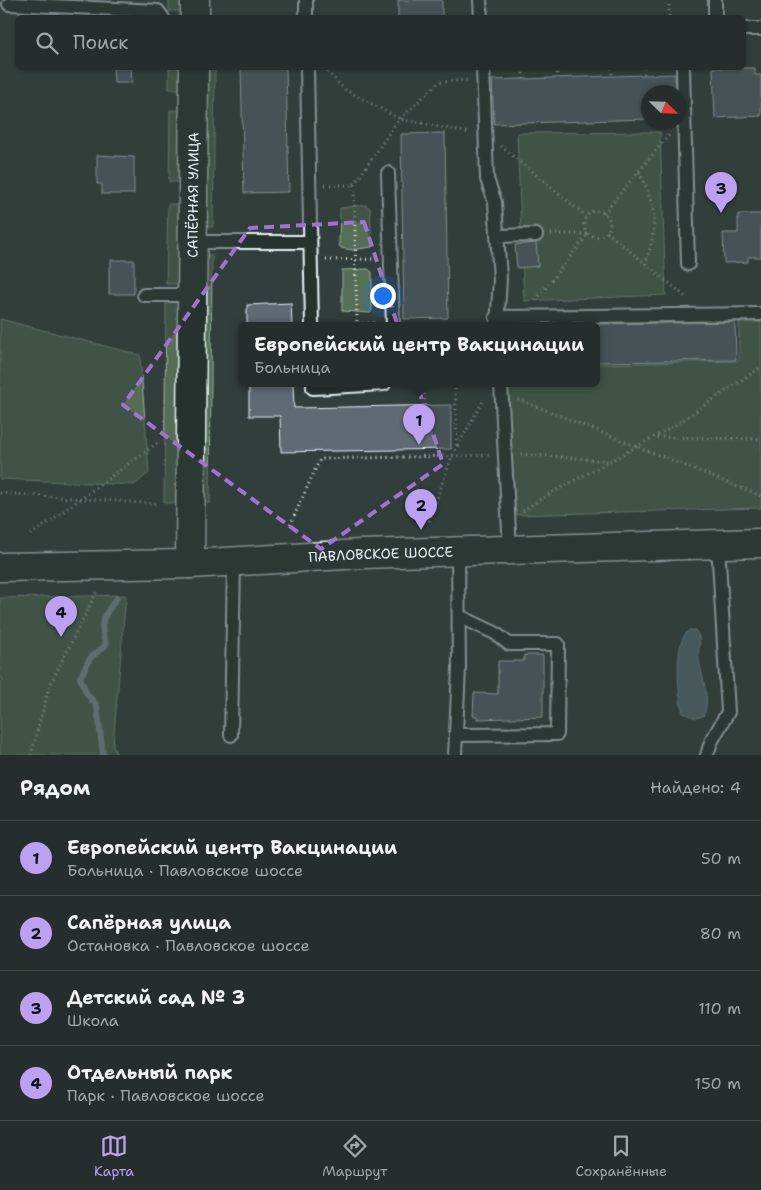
<!DOCTYPE html>
<html lang="ru">
<head>
<meta charset="utf-8">
<style>
	:root { --surface:#252e2c; --page:#2d3634; --text:#f1f3f6; --muted:#a3a8a9; --line:#424a48; --accent:#bca0f2 }
	body { margin:0; font-family:"Shantell Sans",sans-serif; background:var(--page); color:var(--text) }
	.compass { position:absolute; left:641px; top:85px; width:45px; height:45px; border-radius:50%; background:var(--surface); box-shadow:0 1px 4px #0004; rotate:113deg }
	.you { position:absolute; left:382px; top:295px; width:18px; height:18px; margin:-12px; border:4px solid #fff; border-radius:50%; background:#1a73e8; box-shadow:0 0 0 8px #1a73e833 }
	.badge { display:grid; place-items:center; width:32px; height:32px; border-radius:50%; background:var(--accent); color:#111; font-size:16px; font-weight:700 }
	.pin { position:absolute; translate:-50% -41px; filter:drop-shadow(0 1px 2px #0008) }
	.pin::after { content:''; position:absolute; top:26px; width:18px; height:15px; background:inherit; clip-path:polygon(0 0,100% 0,50% 100%) }
	.popup { position:absolute; left:238px; top:322px; width:362px; height:65px; box-sizing:border-box; display:grid; place-content:center; border-radius:8px; background:var(--surface); filter:drop-shadow(0 1px 4px #0005); font-size:16px; white-space:nowrap; color:var(--muted) }
	.popup b { font-size:19px; color:var(--text) }
	.popup::after { content:''; position:absolute; left:50%; top:100%; margin-left:-10px; border:10px solid transparent; border-top-color:var(--surface) }
	.list { margin:0; padding:0; list-style:none }
	h2 { display:flex; justify-content:space-between; align-items:center; height:65px; margin:0; padding:0 20px; font-size:21px }
	h2 small { font-size:16px; font-weight:400; color:var(--muted) }
	.list li { display:grid; grid-template-columns:32px 1fr auto; gap:15px; align-items:center; box-sizing:border-box; height:75px; padding:0 20px; border-top:1px solid var(--line) }
	.list b { display:block; font-size:19px; white-space:nowrap }
	.list p { margin:0; font-size:16px; white-space:nowrap; color:var(--muted) }
	.list em { font-size:16px; font-style:normal; color:var(--muted) }
	.icon { flex:none; width:28px; height:28px; fill:none; stroke:currentColor; stroke-width:2; stroke-linecap:round; stroke-linejoin:round }
	.map { position:relative; flex:none; width:761px; height:755px; overflow:hidden }
	.search { position:absolute; background:var(--surface); box-shadow:0 1px 4px #0004; left:15px; right:15px; top:15px; height:55px; display:flex; align-items:center; gap:12px; box-sizing:border-box; padding:0 18px; border-radius:8px; color:var(--muted); font-size:19px }
	.sheet { height:365px; background:var(--surface) }
	nav { display:flex; justify-content:space-around; align-items:center; box-sizing:border-box; height:70px; border-top:1px solid var(--line); background:var(--surface); font-size:14px; color:var(--muted) }
	nav a { display:grid; justify-items:center; gap:2px }
	nav .on { color:var(--accent) }
	.map>svg:first-child { display:block }
	.green { fill:#566e54; stroke:#9fb0a6 }
	.water { fill:#5f7982; stroke:#96a9b1 }
	.lines { fill:none; stroke-linecap:round; stroke-linejoin:round }
	.stream { stroke:#96a9b1; stroke-width:6 }
	.building { fill:#5f6a74; stroke:#e8f1f8 }
	.lane-casing { stroke:#e8f1f8; stroke-width:16 }
	.secondary-casing { stroke:#e8f1f8; stroke-width:31 }
	.path { stroke:#e8f1f8; stroke-width:3; stroke-dasharray:1 4; stroke-linecap:butt }
	.lane { stroke:#26332d; stroke-width:12 }
	.secondary { stroke:#26332d; stroke-width:28 }
	.marked { fill:none; stroke:#a171d3; stroke-width:4; stroke-dasharray:10 6; stroke-linejoin:round }
	.labels { text-anchor:middle; stroke-width:5; stroke-linejoin:round; paint-order:stroke }
	.street-label { font-size:14px; fill:#e8f1f8; stroke:#26332d }
</style>
</head>
<body>
<div class="map">
<svg width="761" height="755" viewBox="0 0 761 755">
	<rect width="100%" height="100%" fill="#313e3b"/>
	<filter id="ink" filterUnits="userSpaceOnUse"><feTurbulence type="fractalNoise" baseFrequency=".02" numOctaves="2"/><feDisplacementMap in="SourceGraphic" scale="10" xChannelSelector="R" yChannelSelector="G"/><feConvolveMatrix kernelMatrix="1 2 1 2 8 2 1 2 1" color-interpolation-filters="sRGB"/></filter>
	<g filter="url(#ink)">
		<path class="green" d="M169 0H183V11H169Z
			M169 68H182V89H169Z
			M206 68H215L213 227H204Z
			M170 110H182L181 182H169Z
			M660 132 666 295 524 301 517 133Z
			M168 204H181L180 284H166Z
			M366 205 370 208 372 247 352 250 341 248 339 245 340 208Z
			M204 255H212L210 503H202Z
			M368 269 372 272V310L370 313 342 311V270Z
			M166 302H180L178 503H164Z
			M0 319 140 355 149 473 134 485 0 479Z
			M739 322H761V508L516 515 507 384H596L597 364 739 361Z
			M126 595 113 745 117 755H0V683L3 680 0 676V598Z"/>
		<path class="water" d="M689 630H695C704 642 697 648 699 659 701 675 712 701 703 716L696 718 683 713C678 696 673 641 689 630Z"/>
		<g class="lines">
			<path class="stream" d="M103 755 97 706 87 694 80 678 90 658 106 645C98 622 103 616 117 598"/>
		</g>
		<path class="building" d="M398 0H442V18H398Z
			M113 68H131L132 83H114Z
			M241 68H286L289 192 244 193Z
			M713 68H755V75H761V116L715 118Z
			M675 74 676 92H648V119L494 124 492 80Z
			M445 133 448 318 404 319 401 134Z
			M97 155 134 157V194H102V184H97Z
			M738 214H761V257H748V262L724 263 723 233H738Z
			M536 243 538 266 517 268 515 245Z
			M111 260H134V294H109V267H111Z
			M291 303 292 326H247V305Z
			M735 322 736 360 596 362V324Z
			M249 384H293L294 408 451 405V449L281 452 280 416H249Z
			M524 655H543V717L477 719V716H473L474 693 498 694V661H524Z"/>
		<g class="lines">
			<defs>
				<path id="lane" d="M306 0V18
					M480 0 481 18
					M9 4 158 11 163 18
					M715 18V0
					M744 29H761
					M307 68 312 326
					M483 68 487 179 495 202 500 279 497 326
					M683 68 688 264
					M388 173 393 326
					M497 236 536 235
					M193 242H310
					M144 295H192
					M496 317 761 314
					M313 384V388L384 384
					M501 384 510 550
					M231 735 234 561
					M457 735 557 734 558 644H509L495 633 459 616
					M455 755 459 668 458 551
					M707 755 711 742 728 712 718 544"/>
				<g id="secondary">
					<path d="M195 18V0"/>
					<path id="s1" d="M190 564 194 68"/>
					<path id="s2" d="M0 567 190 564 361 554 761 543"/>
				</g>
			</defs>
			<use href="#lane" class="lane-casing"/>
			<use href="#secondary" class="secondary-casing"/>
			<path class="path" d="M669 0V18
				M324 68 344 89 400 119 470 133
				M523 68V79
				M557 68V78
				M611 68 612 76
				M644 68V75
				M501 146 586 216
				M639 172C657 208 658 227 645 264
				M325 185H354L396 123 439 82 468 80
				M354 185 357 324
				M584 224a13 13 0 1 1 26 0a13 13 0 1 1-26 0Z
				M604 213 669 135
				M607 232 687 298
				M551 234H587
				M326 260 375 259
				M536 300 588 234
				M328 325 377 323
				M424 384 425 405
				M455 384 457 446
				M518 399 761 496
				M657 437 761 439
				M521 454 610 461
				M0 493 159 504
				M523 511 539 500 674 426 761 367
				M429 521 452 456 484 399
				M290 525 320 459 490 455
				M31 535 160 441
				M31 755 49 687 98 589"/>
			<use href="#lane" class="lane"/>
			<use href="#secondary" class="secondary"/>
		</g>
	</g>
	<path d="M0 0H761V755H0ZM364 222 443 464 321 549 123 405 250 228Z" fill="#313e3b" fill-opacity=".55" fill-rule="evenodd"/>
	<path class="marked" d="M364 222 443 464 321 549 123 405 250 228Z"/>
	<g class="labels">
		<g class="street-label">
			<text dy="5" stroke="none"><textPath href="#s1" startOffset="369">САПЁРНАЯ УЛИЦА</textPath></text>
			<text dy="5" stroke="none"><textPath href="#s2" startOffset="381">ПАВЛОВСКОЕ ШОССЕ</textPath></text>
		</g>
	</g>
</svg>
<svg class="compass" viewBox="-18 -18 36 36"><path d="M0-13l5 13h-10z" fill="#e53935"/><path d="M0 13l5-13h-10z" fill="#a3a8a9"/></svg>
<div class="you"></div>
<div class="pin badge" style="left:419px;top:445px">1</div>
<div class="popup"><b>Европейский центр Вакцинации</b>Больница</div>
<div class="pin badge" style="left:421px;top:530px">2</div>
<div class="pin badge" style="left:721px;top:213px">3</div>
<div class="pin badge" style="left:61px;top:637px">4</div>
<div class="search"><svg class="icon" aria-label="search" viewBox="0 0 24 24"><circle cx="10" cy="10" r="6"/><path d="M15 15l6 6"/></svg>Поиск</div>
</div>
<section class="sheet">
<h2>Рядом<small>Найдено: 4</small></h2>
<ul class="list">
<li><span class="badge">1</span><div><b>Европейский центр Вакцинации</b><p>Больница · Павловское шоссе</p></div><em>50 m</em></li>
<li><span class="badge">2</span><div><b>Сапёрная улица</b><p>Остановка · Павловское шоссе</p></div><em>80 m</em></li>
<li><span class="badge">3</span><div><b>Детский сад № 3</b><p>Школа</p></div><em>110 m</em></li>
<li><span class="badge">4</span><div><b>Отдельный парк</b><p>Парк · Павловское шоссе</p></div><em>150 m</em></li>
</ul>
</section>
<nav>
<a class="on"><svg class="icon" aria-label="map" viewBox="0 0 24 24"><path d="M3 6l6-2 6 2 6-2v14l-6 2-6-2-6 2zM9 4v14M15 6v14"/></svg>Карта</a>
<a><svg class="icon" aria-label="directions" viewBox="0 0 24 24"><path d="M12 3l9 9-9 9-9-9zM9 14v-3h6M13 9l2 2-2 2"/></svg>Маршрут</a>
<a><svg class="icon" aria-label="saved" viewBox="0 0 24 24"><path d="M7 4h10v16l-5-4-5 4z"/></svg>Сохранённые</a>
</nav>
</body>
</html>
